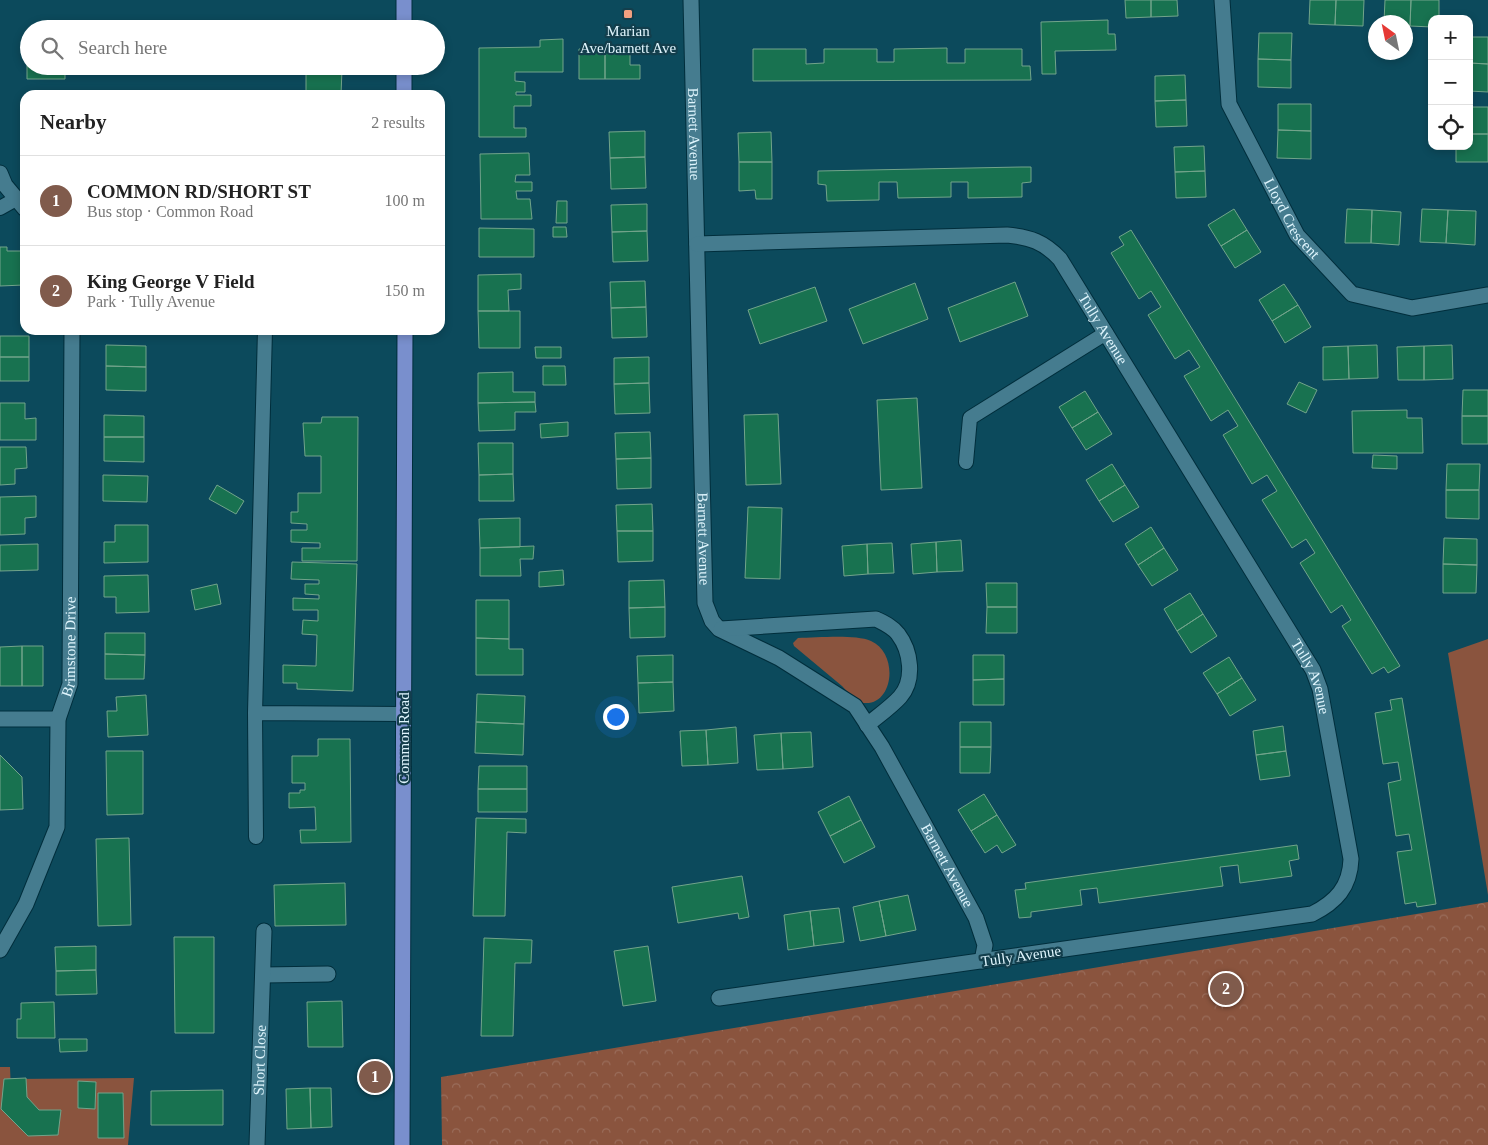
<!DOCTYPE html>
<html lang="en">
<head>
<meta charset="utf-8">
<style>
	:root { --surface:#fff; --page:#f2f2f2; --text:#222; --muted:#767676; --line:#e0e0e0; --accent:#805b4c }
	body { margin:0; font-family:"Times New Roman",serif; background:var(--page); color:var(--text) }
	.controls { position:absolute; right:15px; top:15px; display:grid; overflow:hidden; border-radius:10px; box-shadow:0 2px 8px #0003 }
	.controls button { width:45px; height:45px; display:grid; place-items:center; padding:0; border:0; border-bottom:1px solid var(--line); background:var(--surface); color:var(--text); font:25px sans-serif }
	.compass { position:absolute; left:1368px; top:15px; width:45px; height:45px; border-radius:50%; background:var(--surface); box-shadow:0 2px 8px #0003; rotate:327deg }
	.you { position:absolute; left:615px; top:716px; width:18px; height:18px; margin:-12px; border:4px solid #fff; border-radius:50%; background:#1a73e8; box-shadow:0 0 0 8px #1a73e833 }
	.badge { display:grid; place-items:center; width:32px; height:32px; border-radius:50%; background:var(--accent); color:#fff; font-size:16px; font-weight:700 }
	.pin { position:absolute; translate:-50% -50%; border:2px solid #fff; box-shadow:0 1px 5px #0006 }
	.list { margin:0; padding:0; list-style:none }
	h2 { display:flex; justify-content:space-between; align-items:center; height:65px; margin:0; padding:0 20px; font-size:21px }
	h2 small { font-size:16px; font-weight:400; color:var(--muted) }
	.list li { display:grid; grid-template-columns:32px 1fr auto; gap:15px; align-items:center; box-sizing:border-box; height:90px; padding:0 20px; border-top:1px solid var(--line) }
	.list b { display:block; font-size:19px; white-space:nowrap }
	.list p { margin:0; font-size:16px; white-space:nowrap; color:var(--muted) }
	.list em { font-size:16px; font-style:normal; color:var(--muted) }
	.icon { flex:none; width:28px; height:28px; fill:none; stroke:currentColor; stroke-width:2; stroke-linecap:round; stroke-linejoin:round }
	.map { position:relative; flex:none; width:1488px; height:1145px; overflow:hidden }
	.search { position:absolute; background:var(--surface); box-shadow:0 2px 8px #0003; left:20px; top:20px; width:425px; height:55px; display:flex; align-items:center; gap:12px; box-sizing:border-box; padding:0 18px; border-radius:28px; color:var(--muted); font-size:19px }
	.panel { position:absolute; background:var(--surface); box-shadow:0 2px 8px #0003; left:20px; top:90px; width:425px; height:245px; border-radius:15px }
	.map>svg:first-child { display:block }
	.green { fill:#8a543e }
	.park { fill:url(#park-crowns) }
	.building { fill:#187250; stroke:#72a48b }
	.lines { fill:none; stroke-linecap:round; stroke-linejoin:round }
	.lane-casing { stroke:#002e3c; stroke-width:16 }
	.street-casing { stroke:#002e3c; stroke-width:17 }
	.primary-casing { stroke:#002e3c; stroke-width:17 }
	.lane { stroke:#457c8f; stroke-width:14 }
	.street { stroke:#457c8f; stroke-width:15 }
	.primary { stroke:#798fcd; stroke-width:15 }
	.poi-dot { fill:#f2a080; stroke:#133e4c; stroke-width:2 }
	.labels { text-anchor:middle; stroke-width:4.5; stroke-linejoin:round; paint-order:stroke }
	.poi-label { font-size:15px; fill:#dff5fd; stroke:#133e4c }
	.street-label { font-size:15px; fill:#dff5fd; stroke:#133e4c }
</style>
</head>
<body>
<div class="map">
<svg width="1488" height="1145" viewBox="0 0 1488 1145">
	<defs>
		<pattern id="park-crowns" width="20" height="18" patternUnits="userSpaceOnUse" patternTransform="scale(1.25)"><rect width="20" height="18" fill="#8a543e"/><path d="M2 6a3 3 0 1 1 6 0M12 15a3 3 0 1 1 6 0" fill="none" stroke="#9a6d5b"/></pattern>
	</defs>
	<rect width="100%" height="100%" fill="#0c4a5c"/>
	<path class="green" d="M798 638C817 638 854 634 871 641 902 655 892 715 856 701L842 686 794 646 793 643Z
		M1488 639V895L1448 653Z
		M0 1067H10L11 1091 12 1079 134 1078 128 1145H0Z"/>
	<path class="park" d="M1488 902V1145H442L441 1077Z"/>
	<path class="building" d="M1125 0H1151V17L1126 18Z
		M1151 0H1177L1178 16 1151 17Z
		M1310 0H1336L1335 25 1309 24Z
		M1336 0H1364L1363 26 1335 25Z
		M1385 0H1411L1410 26H1406V22H1384Z
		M1411 0H1439V19H1432V27L1410 26Z
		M1108 20V34H1115L1116 50 1055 51 1056 74H1042L1041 22Z
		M1259 33H1292L1291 60 1258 59Z
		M27 35 29 66H65V79H27Z
		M1469 37H1488V64L1469 63Z
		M563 39V72H515V81L525 82V92H516V95H531V106H514V128H526V137H479V48L540 47V40Z
		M630 48V65H640V79H605V49Z
		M947 48V63H965V49H1022V66H1030L1031 80 753 81V49H806V64L824 63V49H877V62H894V49Z
		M579 49H605V79H579Z
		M1258 59 1291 60V88L1258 87Z
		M1469 63 1488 64V92L1469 91Z
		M306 66H342V69L306 68Z
		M306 68 342 69 341 95H306Z
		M1185 75 1186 100 1155 101V76Z
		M1186 100 1187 126 1156 127 1155 101Z
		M1278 104H1311V131L1278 130Z
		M1469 107H1488V134H1469Z
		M1278 130 1311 131V159L1277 158Z
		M645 131V157L610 158 609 132Z
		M771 132 772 162H739L738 133Z
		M1469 134H1488V162H1456V146H1469Z
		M1204 146 1205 171 1175 172 1174 147Z
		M529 153 530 175H516L515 182H532V191H516L517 199H530L532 219H481L480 154Z
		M645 157 646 188 611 189 610 158Z
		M739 162H772V199H756L755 190 739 191Z
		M1021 167H1031V182L1022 183V197L968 198V182H951V197L898 198 897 182H879V200L827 201 826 185 818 184V171Z
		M1205 171 1206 197 1176 198 1175 172Z
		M557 201H567V223H556Z
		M647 204V231L612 232 611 205Z
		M1234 209 1247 230 1221 246 1208 225Z
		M1347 209 1372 210 1371 243H1345Z
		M1422 209 1448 210 1446 243 1420 242Z
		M1372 210 1401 212 1399 245 1371 243Z
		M1448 210 1476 211 1475 245 1446 243Z
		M553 227H566L567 237H553Z
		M479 228 534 229V257H479Z
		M1131 230 1400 666 1388 673 1384 667 1372 674 1342 626 1351 620 1342 605 1331 613 1300 563 1315 553 1306 539 1292 548 1262 500 1277 491 1267 475 1252 484 1223 435 1238 426 1228 410 1211 421 1184 376 1200 367 1189 350 1175 359 1148 315 1161 307 1151 291 1139 299 1111 253 1124 245 1119 237Z
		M1247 230 1261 252 1235 268 1221 246Z
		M647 231 648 261 613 262 612 232Z
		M0 247H7V251H23L24 285 0 286Z
		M521 274V289L508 290 509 311H478V275Z
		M645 281 646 307 611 308 610 282Z
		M1015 282 1028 316 960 342 948 308Z
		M915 283 928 319 863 344 849 309Z
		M1284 284 1298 305 1272 321 1259 300Z
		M815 287 827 321 760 344 748 310Z
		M1298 305 1311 327 1285 343 1272 321Z
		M646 307 647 337 612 338 611 308Z
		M478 311H520V348H479Z
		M0 336H29V357H0Z
		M106 345 146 346V367L106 366Z
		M1377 345 1378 378 1349 379 1348 346Z
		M1452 345 1453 379 1424 380V346Z
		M1348 346 1349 379 1323 380V347Z
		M1424 346V380H1398L1397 347Z
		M535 347H561V358H536Z
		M0 357H29V381H0Z
		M649 357V383L614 384V358Z
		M106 366 146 367V391L106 390Z
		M543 366H565L566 385H543Z
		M513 372V392H535V402L478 403V373Z
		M1299 382 1317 390 1306 413 1287 404Z
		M649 383 650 413 615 414 614 384Z
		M1463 390H1488V416H1462Z
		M1085 391 1098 412 1072 428 1059 407Z
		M917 398 922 488 881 490 877 400Z
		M535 402 536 412H515V430L479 431 478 403Z
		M0 403H25V419L36 418V440H0Z
		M1407 410V418H1422L1423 453H1353L1352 411Z
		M1098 412 1112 434 1086 450 1072 428Z
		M778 414 781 484 746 485 744 415Z
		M104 415 144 416V437H104Z
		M1462 416H1488V444H1462Z
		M322 417H358L357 561H302V548H320V543L291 542V530H307V524L291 523V512H298V493H321V456H305L303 423H321Z
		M568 422V436L541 438 540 424Z
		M650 432 651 458 616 459 615 433Z
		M104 437H144V462L104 461Z
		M478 443H513V474L479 475Z
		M0 447H26L27 468 15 469V484L0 485Z
		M1373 455 1397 456V469L1372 468Z
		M651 458V488L617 489 616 459Z
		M1112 464 1125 485 1099 501 1086 480Z
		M1447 464H1480L1479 490H1446Z
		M513 474 514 501H479V475Z
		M103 475 148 476 147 502 103 501Z
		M217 485 244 501 236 514 209 499Z
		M1125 485 1139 507 1113 522 1099 501Z
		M1446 490H1479V519L1446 518Z
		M36 496V517L25 518V534L0 535V497Z
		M652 504 653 531H617L616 505Z
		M748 507 782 508 780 579 745 578Z
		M520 518V547L480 548 479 519Z
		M115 525H148V562L104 563V542H115Z
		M1151 527 1164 548 1138 565 1125 544Z
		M617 531H653V561L618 562Z
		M1444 538 1477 539V565L1443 564Z
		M961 540 963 571 937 572 936 542Z
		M936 542 937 572 913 574 911 544Z
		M892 543 894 573 868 574 867 544Z
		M38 544V570L0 571V545Z
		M867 544 868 574 844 576 842 546Z
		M534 546 533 559H520L521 576H480V548Z
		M1164 548 1178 570 1152 586 1138 565Z
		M292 562 357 564 353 691 297 689V683H283V665L316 666 317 635 302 634 303 620 318 621V610H293V598L319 599V595L305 594V584H319V580L291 579Z
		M1443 564 1477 565 1476 593H1443Z
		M563 570 564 585 539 587V572Z
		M148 575 149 612 116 613V597H104V576Z
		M664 580 665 607 629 608V581Z
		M986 583H1017V607H987Z
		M217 584 221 604 195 610 191 590Z
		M1190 593 1203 614 1177 631 1164 609Z
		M476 600H509V639L476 638Z
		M665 607V637L630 638 629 608Z
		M987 607H1017V633H986Z
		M1203 614 1217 636 1191 653 1177 631Z
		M105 633H145V655L105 654Z
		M476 638 509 639V649H523V675H476Z
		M22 646H43V686H22Z
		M22 646V686H0V647Z
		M105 654 145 655 144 679H105Z
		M673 655V682L638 683 637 656Z
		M973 655H1004V679L973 680Z
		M1229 657 1242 678 1217 694 1203 673Z
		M1242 678 1256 700 1230 716 1217 694Z
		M1004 679V705H973V680Z
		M673 682 674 711 639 713 638 683Z
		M477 694 525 696 524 724 476 722Z
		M146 695 148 735 108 737 107 711H117L116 697Z
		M1402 698 1436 904 1417 907 1416 902 1405 904 1397 852 1412 850 1409 834 1396 836 1388 783 1401 780 1398 762 1383 764 1375 713 1392 710 1390 700Z
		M476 722 524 724 523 755 475 753Z
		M960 722H991V747H960Z
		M1283 726 1286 751 1256 755 1253 731Z
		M736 727 738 763 708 765 706 730Z
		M706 730 708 765 682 766 680 731Z
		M811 732 813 767 783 769 781 733Z
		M781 733 783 769 757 770 754 735Z
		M318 739H350L351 842 301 843 300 830H316L315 807 289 808V793H300V790H305V783H292V756H318Z
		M960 747H991L990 773H960Z
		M106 751H143V814L107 815Z
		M1286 751 1290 776 1260 780 1256 755Z
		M0 755 22 777 23 809 0 810Z
		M479 766H527V789H478Z
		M478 789H527V812H478Z
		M984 794 997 815 971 831 958 810Z
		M849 796 861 820 830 836 818 812Z
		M997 815 1016 845 1002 853 997 845 985 853 971 831Z
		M476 818 526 819V833L507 832 505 916H473Z
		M861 820 875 847 844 863 830 836Z
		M129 838 131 925 98 926 96 839Z
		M1297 845 1299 859 1289 861 1292 876 1240 883 1238 865 1220 867 1223 886 1099 903 1097 888 1080 890 1082 905 1031 912V917L1019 918 1015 890 1026 889 1025 883Z
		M742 876 749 917 739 919 738 913 678 923 672 887Z
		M345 883 346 925 275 926 274 885Z
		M908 895 916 930 886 936 879 901Z
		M879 901 886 936 860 941 853 907Z
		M839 908 844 942 814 946 810 911Z
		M810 911 814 946 788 950 784 915Z
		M174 937H214V1033H175Z
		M484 938 532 940 531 963H515L513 1036H481Z
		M96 946V970L56 971 55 947Z
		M648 946 656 1001 623 1006 614 951Z
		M96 970 97 994 56 995V971Z
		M342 1001 343 1047H308L307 1002Z
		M54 1002 55 1038H17V1019H21V1003Z
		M59 1039H87V1051L60 1052Z
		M26 1078 27 1097 39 1110H61L58 1135 28 1136 1 1109 4 1079Z
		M78 1081 96 1082 95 1109 78 1108Z
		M310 1088 311 1128 287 1129 286 1089Z
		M310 1088H331L332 1127 311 1128Z
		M223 1090V1125H151V1091Z
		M98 1093H123L124 1138H98Z"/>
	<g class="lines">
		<defs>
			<path id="lane" d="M0 208 16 199
				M966 462 970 418 1106 333
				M255 713 403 714
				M256 837 255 713 265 330"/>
			<g id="street">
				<path id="s1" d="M691 0 705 603 712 621 719 629 779 658 855 706 882 747 976 918 985 945 982 961"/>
				<path id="s2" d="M1222 0 1229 104 1297 235 1352 294 1412 308 1488 295"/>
				<path d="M0 173 5 185 25 209"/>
				<path id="s3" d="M697 244 1007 235C1030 237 1044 242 1060 259L1313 670 1320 689 1351 859C1350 887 1336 902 1312 914L719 998"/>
				<path d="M721 629 876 619C884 623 893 627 898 634 911 651 915 680 900 697 891 707 878 716 867 725"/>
				<path d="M0 719H58"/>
				<path id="s4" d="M0 950 26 904 57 827 58 719 70 684 72 330"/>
				<path d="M263 975 328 974"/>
				<path id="s5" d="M257 1145 264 931"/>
			</g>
			<path id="primary" d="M404 0V29
				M404 66V95
				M402 1145 405 330"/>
		</defs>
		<use href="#lane" class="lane-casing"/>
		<use href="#street" class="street-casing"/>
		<use href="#primary" class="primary-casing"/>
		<use href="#lane" class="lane"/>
		<use href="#street" class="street"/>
		<use href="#primary" class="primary"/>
	</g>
	<rect class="poi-dot" x="623" y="9" width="10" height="10" rx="2.5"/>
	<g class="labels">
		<g class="poi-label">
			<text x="628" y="36">Marian<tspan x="628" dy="17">Ave/barnett Ave</tspan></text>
		</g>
		<g class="street-label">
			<text dy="5" stroke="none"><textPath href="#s1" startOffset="134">Barnett Avenue</textPath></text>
			<text dy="5" stroke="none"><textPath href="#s2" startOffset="235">Lloyd Crescent</textPath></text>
			<text dy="5" stroke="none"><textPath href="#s3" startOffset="452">Tully Avenue</textPath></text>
			<text dy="5" stroke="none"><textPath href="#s1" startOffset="539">Barnett Avenue</textPath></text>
			<text dy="5" stroke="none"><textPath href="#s4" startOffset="318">Brimstone Drive</textPath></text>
			<text dy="5" stroke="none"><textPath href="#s3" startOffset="858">Tully Avenue</textPath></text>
			<text transform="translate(404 738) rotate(-90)" y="5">Common Road</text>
			<text dy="5" stroke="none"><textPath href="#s1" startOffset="974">Barnett Avenue</textPath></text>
			<text transform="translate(1021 956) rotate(-8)" y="5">Tully Avenue</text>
			<text dy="5" stroke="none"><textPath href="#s5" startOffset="85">Short Close</textPath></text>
		</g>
	</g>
</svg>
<div class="controls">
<button>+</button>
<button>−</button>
<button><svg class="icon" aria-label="locate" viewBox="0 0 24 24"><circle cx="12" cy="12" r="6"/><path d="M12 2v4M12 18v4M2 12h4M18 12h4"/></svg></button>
</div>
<svg class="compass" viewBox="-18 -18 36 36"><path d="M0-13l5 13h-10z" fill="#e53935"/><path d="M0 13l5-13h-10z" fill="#767676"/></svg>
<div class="you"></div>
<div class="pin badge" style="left:375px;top:1077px">1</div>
<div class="pin badge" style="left:1226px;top:989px">2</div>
<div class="search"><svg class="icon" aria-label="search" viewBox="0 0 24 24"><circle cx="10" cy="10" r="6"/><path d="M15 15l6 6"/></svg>Search here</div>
<section class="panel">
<h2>Nearby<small>2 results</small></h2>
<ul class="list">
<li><span class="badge">1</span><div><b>COMMON RD/SHORT ST</b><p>Bus stop · Common Road</p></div><em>100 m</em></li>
<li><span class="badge">2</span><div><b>King George V Field</b><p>Park · Tully Avenue</p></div><em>150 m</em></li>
</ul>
</section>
</div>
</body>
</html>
